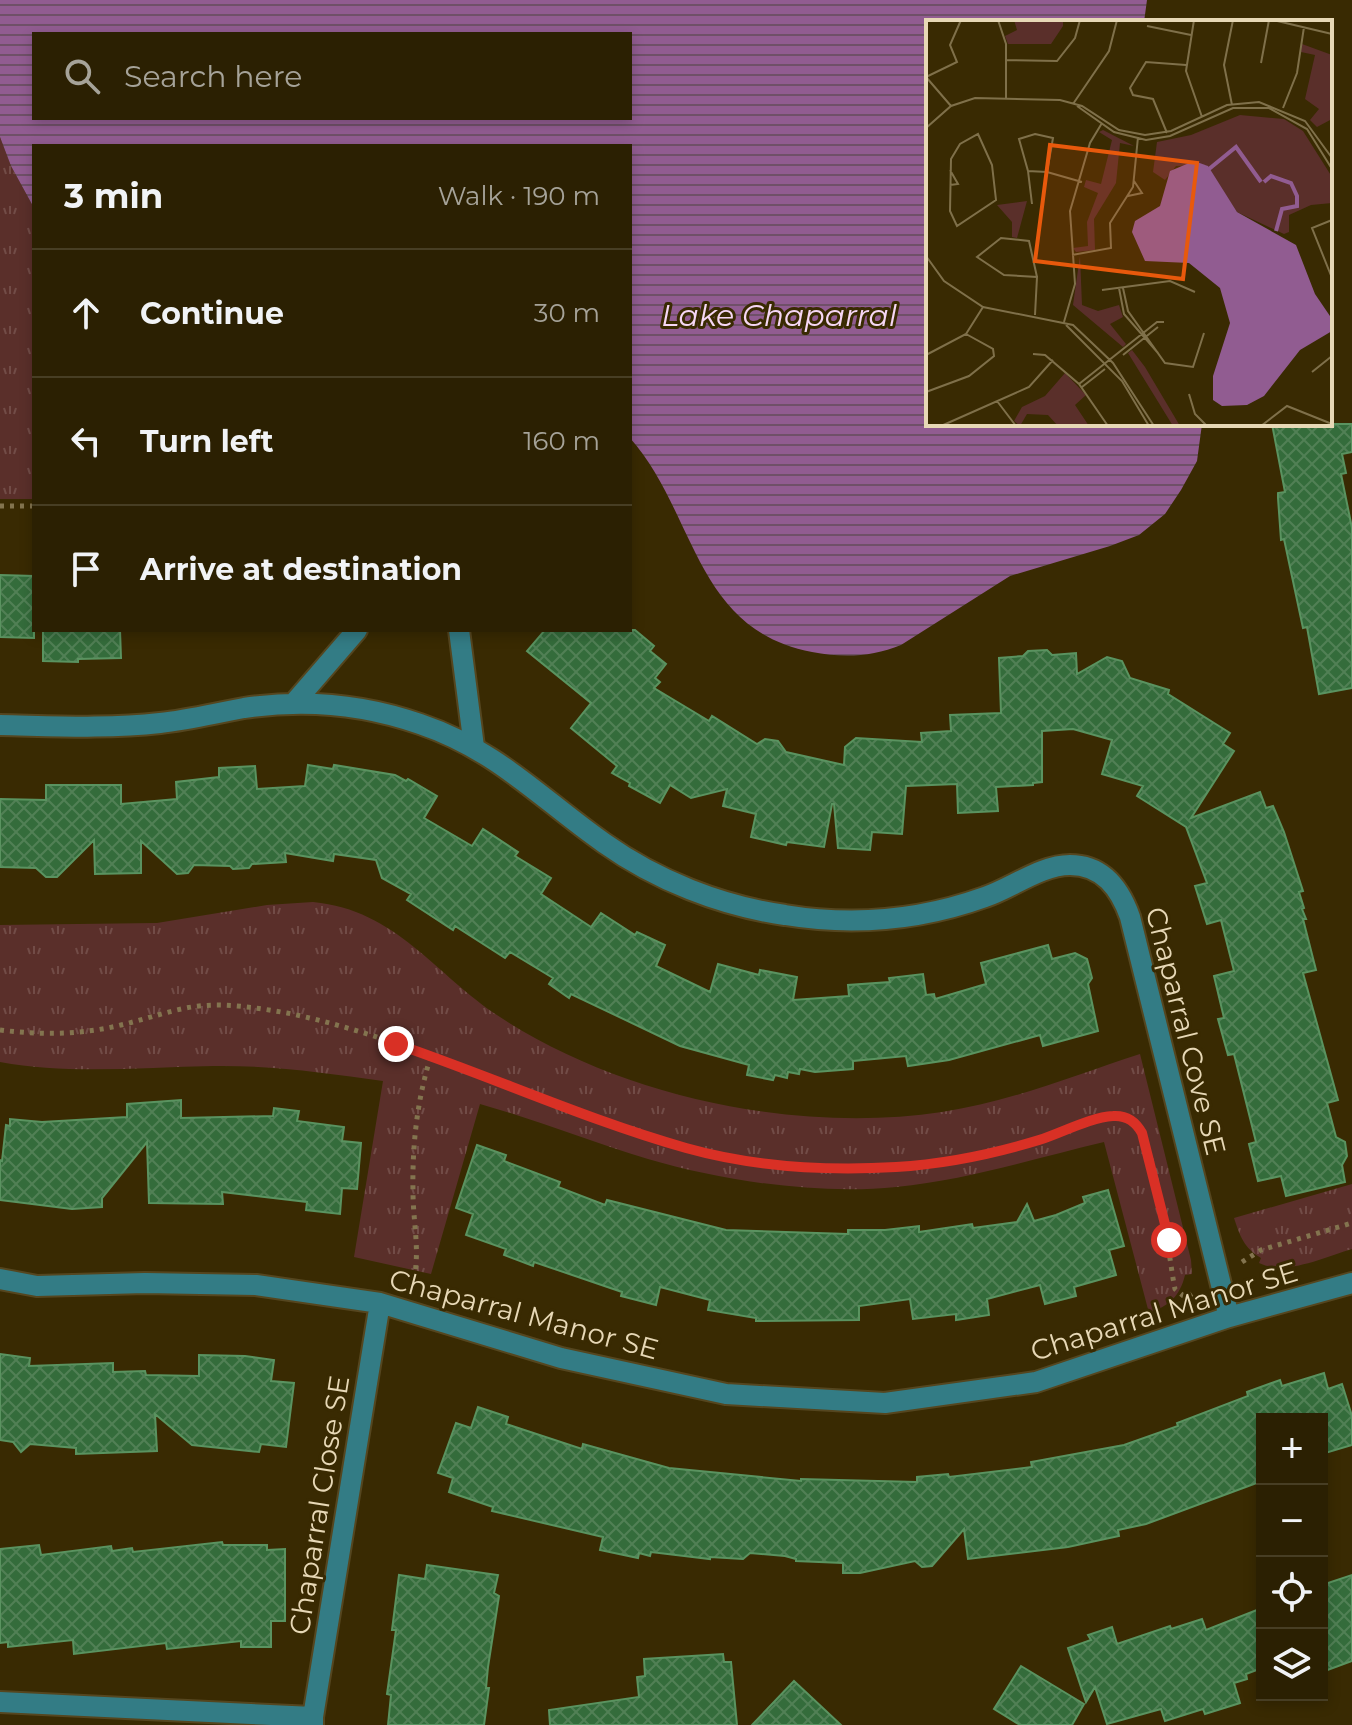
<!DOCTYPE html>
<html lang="en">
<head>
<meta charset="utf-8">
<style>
	:root { --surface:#2b2002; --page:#372d11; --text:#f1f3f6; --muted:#a6a399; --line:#473e24 }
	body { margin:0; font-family:Montserrat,sans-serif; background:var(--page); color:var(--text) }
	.controls { position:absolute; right:24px; bottom:24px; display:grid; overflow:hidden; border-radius:0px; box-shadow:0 4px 12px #0003 }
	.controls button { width:72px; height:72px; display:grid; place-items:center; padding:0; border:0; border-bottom:2px solid var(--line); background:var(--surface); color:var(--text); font:40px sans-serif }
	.stop { position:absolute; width:24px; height:24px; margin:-18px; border:6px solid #d93025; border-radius:50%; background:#fff }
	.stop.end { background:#d93025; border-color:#fff; box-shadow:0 2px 8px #0008 }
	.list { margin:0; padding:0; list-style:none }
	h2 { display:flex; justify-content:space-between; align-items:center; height:104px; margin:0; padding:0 32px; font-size:34px }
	h2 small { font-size:26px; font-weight:400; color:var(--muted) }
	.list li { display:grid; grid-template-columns:52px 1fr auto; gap:24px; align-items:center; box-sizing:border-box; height:128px; padding:0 32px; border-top:2px solid var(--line) }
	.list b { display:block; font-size:30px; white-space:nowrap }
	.list em { font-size:26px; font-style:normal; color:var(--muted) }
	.icon { flex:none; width:44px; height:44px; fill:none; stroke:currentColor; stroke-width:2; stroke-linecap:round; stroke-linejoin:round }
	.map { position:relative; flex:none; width:1352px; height:1725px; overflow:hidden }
	.search { position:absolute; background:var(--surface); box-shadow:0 4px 12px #0003; left:32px; top:32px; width:600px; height:88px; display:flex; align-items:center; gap:20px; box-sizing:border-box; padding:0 28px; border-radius:0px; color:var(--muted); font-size:30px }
	.panel { position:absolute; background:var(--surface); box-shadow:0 4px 12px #0003; left:32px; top:144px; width:600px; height:488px; border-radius:0px }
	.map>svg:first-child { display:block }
	.park { fill:url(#park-tufts) }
	.water { fill:url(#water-rules); fill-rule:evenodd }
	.building { fill:url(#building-cross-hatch); stroke:#5a9360; stroke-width:2 }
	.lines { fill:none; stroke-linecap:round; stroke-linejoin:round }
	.minor-casing { stroke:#55461f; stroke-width:24 }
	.path { stroke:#83744f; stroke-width:5; stroke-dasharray:4 6; stroke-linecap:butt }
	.minor { stroke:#337c85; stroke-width:20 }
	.route { stroke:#d93025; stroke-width:10 }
	.labels { text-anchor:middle; stroke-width:6; stroke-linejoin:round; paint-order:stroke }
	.street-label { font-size:28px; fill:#e7d8b6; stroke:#392a02 }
	.water-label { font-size:30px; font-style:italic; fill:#f6d7f5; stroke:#392a02 }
	.inset-river { fill:none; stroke:#915c91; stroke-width:4 }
	.inset-road { fill:none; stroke:#7f704a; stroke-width:2 }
	.view { fill:#e8590c; fill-opacity:0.15; stroke:#e8590c; stroke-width:4 }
	.inset-edge { fill:none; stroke:#e7d8b6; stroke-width:4 }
</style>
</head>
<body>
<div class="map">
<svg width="1352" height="1725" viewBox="0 0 1352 1725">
	<defs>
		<pattern id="park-tufts" width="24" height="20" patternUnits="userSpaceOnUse" patternTransform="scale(2)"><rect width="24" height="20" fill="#5a2f2a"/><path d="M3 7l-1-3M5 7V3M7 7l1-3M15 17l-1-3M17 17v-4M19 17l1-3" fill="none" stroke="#724c47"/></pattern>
		<pattern id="water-rules" width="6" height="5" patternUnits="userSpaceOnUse" patternTransform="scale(2)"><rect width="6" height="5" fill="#915c91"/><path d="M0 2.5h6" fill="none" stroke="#6f5068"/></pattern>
		<pattern id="building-cross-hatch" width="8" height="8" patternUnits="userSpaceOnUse" patternTransform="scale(2)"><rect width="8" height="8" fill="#346c3b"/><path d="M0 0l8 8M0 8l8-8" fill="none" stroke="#518055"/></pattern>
	</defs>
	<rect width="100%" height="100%" fill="#392a02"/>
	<path class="park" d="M0 137 11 166 34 208V499H0Z
		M313 902C397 910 435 975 500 1017 622 1097 798 1134 942 1112 1010 1102 1075 1075 1140 1054L1191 1260 1192 1274 1185 1275C1180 1296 1169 1306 1149 1313L1104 1142C1036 1158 967 1180 896 1187 818 1195 723 1181 648 1159 591 1142 537 1120 480 1104L431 1274 354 1257 383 1081C326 1073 270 1065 213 1066 142 1067 70 1075 0 1062V925L157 923 267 905Z
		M1352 1184V1249C1324 1257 1287 1276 1259 1263L1261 1258C1244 1248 1240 1236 1234 1218Z"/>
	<path class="water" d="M0 0H1147L1144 22H928V424H1202L1197 461 1181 490 1165 514 1139 535 1110 546 1010 576 901 645C872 657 843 658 812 652 694 630 696 512 630 438V146H34V208L11 166 0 137ZM34 34H630V118H34Z"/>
	<path class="building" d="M1272 424H1352V452L1342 454 1346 473 1341 474 1352 528V688L1319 694 1307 627 1303 628 1284 539 1281 540 1278 498V493L1285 492Z
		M0 575 34 576V638L0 637Z
		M43 630H120L121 658 78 659V662L43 661Z
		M545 630H635L654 646 650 651 666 664 655 678 660 682 654 688 709 721 712 716 757 744 765 739 778 741 786 752 844 765 845 747 856 738 922 742 921 733 951 731 950 715 1001 713 999 658 1023 656 1028 651 1047 650 1052 655 1076 653 1077 674 1107 657 1122 661 1130 678 1169 690 1168 694 1230 733 1223 744 1234 751 1191 818 1260 792 1266 808 1273 806 1284 832 1303 891 1299 892 1304 908 1302 909 1306 919H1303L1316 970 1303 973 1338 1100 1327 1103 1336 1137 1345 1142 1347 1156 1342 1165 1345 1182 1286 1196 1281 1176 1258 1181 1249 1144 1256 1142 1234 1054 1228 1055 1218 1019 1224 1018 1214 976 1234 971 1221 920 1207 924 1195 886 1207 883 1186 827 1137 796 1143 786 1102 774 1112 740 1073 729 1042 731V782L1033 783V785L996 787 998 811 958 813 957 784 906 786 902 834 872 832 870 850 838 848 834 804H832L824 847 787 842 786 845 751 837 756 814 723 806 727 789 691 798 670 785 660 803 629 786 630 783 612 773 617 766 571 728 591 703 527 651Z
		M308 765 333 769 334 765 395 775 406 781 408 779 437 796 424 818 472 846 483 829 518 852 515 856 551 878 541 894 591 927 601 913 635 935 637 932 665 945 656 966 710 992 718 964 759 975 760 970 797 977 793 1000 849 996 848 985 890 982 889 978 923 974 926 995 934 994 935 999 986 984 981 963 1048 945 1052 959 1075 953 1087 959 1092 978 1088 984 1098 1031 1043 1046 1040 1035 949 1060 908 1066 906 1056 853 1061V1069L815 1072 800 1069 799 1074 788 1072 787 1078 775 1075 773 1080 747 1075 749 1065 680 1046 571 994 569 998 549 984 553 978 510 952 505 958 455 926 453 930 407 900 411 894 382 878 376 860 334 854 333 861 285 853 286 862 252 864 249 868 233 869 230 866 194 865 188 873 177 874 141 841V873L95 874 94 840 57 877H46L36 868 0 867V799L46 800V785H121V804L177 799 176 782 219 777V768L255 766 257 789 305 786Z
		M181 1100V1118L273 1116 274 1108 299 1111 297 1121 344 1127 342 1141 361 1143 357 1189 342 1188 340 1214 306 1210 307 1202 222 1192 223 1204 149 1203 147 1142 102 1198V1207L72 1209 0 1200V1160L2 1161 6 1125 10 1126V1119L42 1122 127 1117V1104Z
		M477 1145 506 1155 504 1161 560 1182 558 1187 605 1205 607 1200 726 1230 848 1234V1230H885L919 1226V1232L972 1224 973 1228 1017 1222 1027 1204 1034 1221 1056 1215 1085 1203 1083 1197 1108 1190 1124 1246 1109 1250 1116 1275 1074 1287 1076 1296 1045 1304 1040 1285 987 1299 989 1315 956 1320V1314L913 1319 910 1299 859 1306V1320L756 1321V1318L708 1310 710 1300 660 1287 656 1305 621 1296 622 1292 534 1262 533 1266 504 1255 506 1249 466 1235 473 1214 456 1208Z
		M0 1354 30 1358 29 1366 113 1363V1372L145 1371 146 1375 199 1376V1355L245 1356 274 1360 271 1381 294 1383 286 1447 261 1444 259 1452 192 1445 155 1414 157 1451 76 1454V1448L30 1444 21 1452 13 1442 0 1440Z
		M1324 1373 1328 1389 1342 1384 1352 1416V1445L1322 1454V1419H1262V1481L1146 1524 1118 1530 1119 1536 1068 1547 968 1559 964 1529 932 1566 922 1567 915 1561 860 1573H843V1563L796 1561V1559L785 1556 750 1553 743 1559 710 1557V1559L651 1552 650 1556 639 1553 638 1558 600 1550 603 1537 492 1511 493 1507 449 1492 453 1478 438 1473 456 1423 471 1428 478 1407 508 1417 506 1424 582 1449 583 1444 669 1468 801 1481V1479L917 1482V1477L948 1474 949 1477 1032 1467 1031 1462 1124 1445 1178 1426 1177 1423 1248 1396 1247 1392 1280 1380 1282 1386Z
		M222 1542 223 1545H267V1550L285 1549V1621H271V1647H241V1641L167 1649 166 1643 74 1654 73 1640 8 1647V1642L0 1643V1549L39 1545 41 1555 111 1546 112 1551 132 1548 133 1552Z
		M427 1565 498 1575 494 1593 499 1596 488 1667 486 1688H489L484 1725H388L391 1695 387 1694 396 1630H392L399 1575 425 1579Z
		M1352 1575V1661L1322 1672V1585Z
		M1262 1608V1668L1246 1674 1247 1679 1234 1683 1240 1703 1205 1714 1203 1709 1165 1721 1161 1709 1107 1724 1095 1687 1086 1702 1068 1648 1091 1640 1088 1635 1112 1627 1117 1644 1170 1626 1171 1629 1202 1619 1206 1630Z
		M723 1654 724 1662H731L737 1725H550L549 1710 639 1697 637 1677 645 1676 644 1659Z
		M1021 1666 1084 1704 1072 1725H1020L994 1709Z
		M794 1681 841 1725H752Z"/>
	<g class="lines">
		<defs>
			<path id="minor" d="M459 630 474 747
				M294 703 357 630
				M0 725C53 726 107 729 160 723 188 720 216 713 244 708 304 699 363 704 420 724 497 750 540 798 604 843 656 880 721 906 785 915 852 926 921 920 985 897 1012 888 1041 865 1070 865 1103 865 1120 889 1130 917L1229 1317
				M0 1279 37 1286 145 1283 256 1285 380 1303 561 1358 726 1394 885 1403 1036 1382 1229 1317 1352 1283
				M0 1702 313 1717V1725
				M313 1717 380 1303"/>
		</defs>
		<use href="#minor" class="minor-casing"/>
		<path class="path" d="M0 506H34
			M0 1030C40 1035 81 1035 121 1025 147 1019 173 1009 199 1006 228 1003 258 1008 287 1013 465 1049 625 1159 810 1167 887 1170 962 1163 1036 1140 1057 1134 1107 1109 1127 1118 1157 1130 1168 1257 1175 1289L1186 1298 1196 1291
			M1242 1262 1261 1250 1352 1223
			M414 1279C420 1249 413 1222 413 1192 412 1147 417 1099 431 1056"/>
		<use href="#minor" class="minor"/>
	</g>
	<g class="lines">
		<path class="route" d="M396 1044C493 1077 587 1120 686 1148 754 1167 827 1171 896 1167 945 1164 993 1154 1039 1140 1061 1133 1091 1117 1113 1116 1127 1115 1136 1122 1142 1133L1169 1240"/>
	</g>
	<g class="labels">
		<g class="street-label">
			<text transform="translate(1186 1031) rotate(76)" y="10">Chaparral Cove SE</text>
			<text transform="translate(1164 1311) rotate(-17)" y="10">Chaparral Manor SE</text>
			<text transform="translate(524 1314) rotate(15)" y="10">Chaparral Manor SE</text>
			<text transform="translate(319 1505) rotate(-81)" y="10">Chaparral Close SE</text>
		</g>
		<g class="water-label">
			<text x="779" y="326">Lake Chaparral</text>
		</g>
	</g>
	<g transform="translate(926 20)">
		<rect width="406" height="406" fill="#392a02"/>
		<path d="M88 0H137V6L125 24H82L79 16 91 10ZM376 24 406 35V99L391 107 384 100 393 89 379 79 389 35 375 32ZM314 95 358 99 377 111 406 157V183L385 185 363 195V212L358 214 311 192 280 145 250 146 239 160 227 152 231 122 265 115ZM177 110 208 126 194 123 190 163 168 199 169 230 150 232 147 228 162 226 161 202 172 173 158 167 160 160 175 164 186 120 173 112ZM101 181 91 218 86 217V202L71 185ZM154 236 156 285 172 291 193 285 197 297 184 304 200 324 197 327 147 285ZM206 330 219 347 254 406H247L202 333ZM139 353 160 375 149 385 163 406H132L122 395 101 394 94 406 88 401 96 387 119 376Z" fill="#5a2f2a"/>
		<path d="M268 141 282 146 311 192 370 225 389 274 406 299V311L374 330 338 376 321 385 296 386 287 380V356L304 303 294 268 263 243 219 241 206 212 209 201 234 186 244 151Z" fill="#915c91"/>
		<path class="inset-river" d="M283 149 310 127 335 162M338 162 345 156 365 163 371 176V186L356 189 350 211"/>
		<path class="inset-road" d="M72 0 80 24V78M268 0 260 51 276 97M347 0 406 14M221 6 265 15M80 40 131 41 149 18 154 0M335 43 343 0M0 57 31 42 24 25 35 0M0 57 25 86M147 84 183 31 191 0M306 85 298 45 307 0M151 86 188 112 220 120 244 116 307 88H343L381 109 406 149M357 88 371 53 378 7M0 108 25 86 49 78 134 80 156 86 193 110 219 115 245 111 301 85 333 82 379 101 406 138M241 113 227 79 207 75 204 68 220 42 260 45M52 114 66 145 70 180 31 206 24 191 25 139 34 124ZM109 114 127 118 121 152 102 151 93 119ZM24 150 32 164 24 165M102 151 106 184M121 152 156 162M202 176 216 173 208 161M406 200 386 208 406 258M146 235 185 228 184 203 207 167 212 117M0 236 18 261 57 287 147 305 187 343 228 406M193 268 198 294 232 333M197 268 202 291 239 343 267 347 278 313M176 270 244 261 269 272M109 295 111 257 78 255 51 237 75 218 103 221 111 257M138 302 149 264 144 191 164 123 176 103M140 305 196 361 223 406M107 334 119 335 153 364 182 406M0 335 40 314 57 287M197 335 232 307M386 352 406 336M153 364 231 302H238M156 367 179 349M0 372 43 356 68 336 67 329 40 314M263 374 269 394 281 406M71 381 90 406M15 406 103 367 127 340M335 406 361 386 406 404"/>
		<path class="view" d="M124 125 271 143 257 259 109 241Z"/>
		<rect width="406" height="406" class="inset-edge"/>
	</g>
</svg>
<div class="controls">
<button>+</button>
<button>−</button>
<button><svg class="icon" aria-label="locate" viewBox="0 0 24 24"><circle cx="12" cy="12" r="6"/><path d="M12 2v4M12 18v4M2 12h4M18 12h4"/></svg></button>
<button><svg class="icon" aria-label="layers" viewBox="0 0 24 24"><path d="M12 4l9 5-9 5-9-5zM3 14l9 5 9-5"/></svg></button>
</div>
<div class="stop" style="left:1169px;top:1240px"></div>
<div class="stop end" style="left:396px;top:1044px"></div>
<div class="search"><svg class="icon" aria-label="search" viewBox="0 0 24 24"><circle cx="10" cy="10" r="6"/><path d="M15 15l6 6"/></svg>Search here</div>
<section class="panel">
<h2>3 min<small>Walk · 190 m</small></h2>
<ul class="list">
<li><svg class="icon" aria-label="ahead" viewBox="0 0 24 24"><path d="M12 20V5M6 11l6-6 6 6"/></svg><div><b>Continue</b></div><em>30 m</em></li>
<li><svg class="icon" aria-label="left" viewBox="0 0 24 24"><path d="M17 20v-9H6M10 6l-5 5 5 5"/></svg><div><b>Turn left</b></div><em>160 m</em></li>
<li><svg class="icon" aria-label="arrive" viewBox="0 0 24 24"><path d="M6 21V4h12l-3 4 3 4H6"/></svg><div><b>Arrive at destination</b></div></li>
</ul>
</section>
</div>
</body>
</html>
